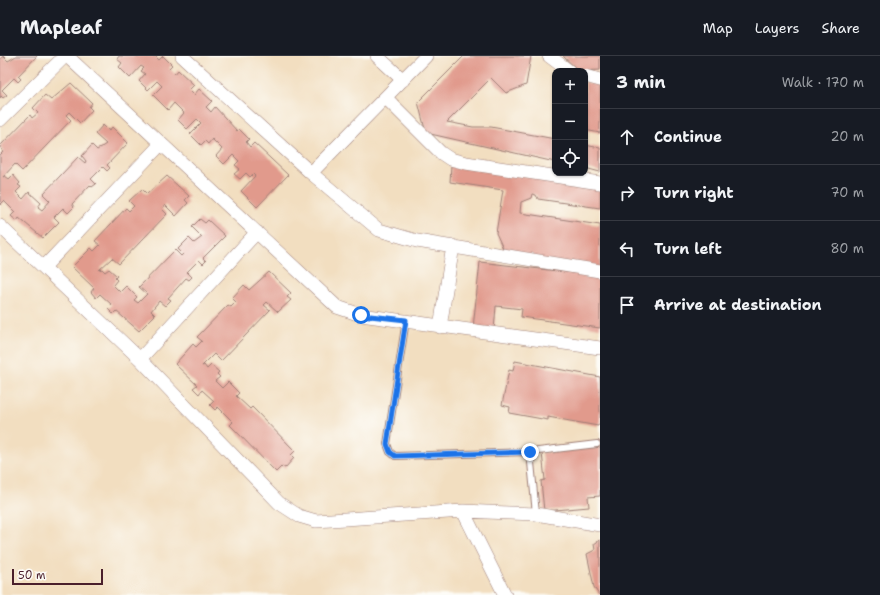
<!DOCTYPE html>
<html lang="en">
<head>
<meta charset="utf-8">
<style>
	:root { --surface:#171b24; --page:#242831; --text:#f1f3f6; --muted:#9ea1a6; --line:#363941 }
	body { margin:0; font-family:"Shantell Sans",sans-serif; background:var(--page); color:var(--text) }
	.controls { position:absolute; right:12px; top:12px; display:grid; overflow:hidden; border-radius:8px; box-shadow:0 1px 3px #0004 }
	.controls button { width:36px; height:36px; display:grid; place-items:center; padding:0; border:0; border-bottom:1px solid var(--line); background:var(--surface); color:var(--text); font:20px sans-serif }
	.scale { position:absolute; left:12px; bottom:10px; width:91px; box-sizing:border-box; padding-left:4px; border:2px solid #4a1f2b; border-top:0; font-size:11px; line-height:14px; white-space:nowrap; color:#4a1f2b; -webkit-text-stroke:3px #fdfcf7; paint-order:stroke }
	.stop { position:absolute; width:12px; height:12px; margin:-9px; border:3px solid #1a73e8; border-radius:50%; background:#fff }
	.stop.end { background:#1a73e8; border-color:#fff; box-shadow:0 1px 4px #0008 }
	.list { margin:0; padding:0; list-style:none }
	h2 { display:flex; justify-content:space-between; align-items:center; height:52px; margin:0; padding:0 16px; font-size:17px }
	h2 small { font-size:13px; font-weight:400; color:var(--muted) }
	.list li { display:grid; grid-template-columns:26px 1fr auto; gap:12px; align-items:center; box-sizing:border-box; height:56px; padding:0 16px; border-top:1px solid var(--line) }
	.list b { display:block; font-size:15px; white-space:nowrap }
	.list em { font-size:13px; font-style:normal; color:var(--muted) }
	.icon { flex:none; width:22px; height:22px; fill:none; stroke:currentColor; stroke-width:2; stroke-linecap:round; stroke-linejoin:round }
	.map { position:relative; flex:none; width:600px; height:539px; overflow:hidden }
	header { display:flex; align-items:center; gap:24px; box-sizing:border-box; height:56px; padding:0 20px; background:var(--surface); border-bottom:1px solid var(--line) }
	header strong { font-size:19px }
	nav { display:flex; gap:22px; margin-inline-start:auto; font-size:14px }
	main { display:flex }
	aside { flex:1; background:var(--surface) }
	.map>svg:first-child { display:block }
	.building { fill:#e19a8c }
	.lines { fill:none; stroke-linecap:round; stroke-linejoin:round }
	.service-casing { stroke:#9e7e76; stroke-width:8 }
	.minor-casing { stroke:#9e7e76; stroke-width:14 }
	.service { stroke:#fff; stroke-width:6 }
	.minor { stroke:#fff; stroke-width:13 }
	.route { stroke:#1a73e8; stroke-width:5 }
</style>
</head>
<body>
<header>
<strong>Mapleaf</strong>
<nav><a>Map</a><a>Layers</a><a>Share</a></nav>
</header>
<main>
<div class="map">
<svg width="600" height="539" viewBox="0 0 600 539">
	<rect width="100%" height="100%" fill="#fdfcf7"/>
	<filter id="ink" filterUnits="userSpaceOnUse"><feTurbulence type="fractalNoise" baseFrequency=".025" numOctaves="2"/><feDisplacementMap in="SourceGraphic" scale="8" xChannelSelector="R" yChannelSelector="G"/><feConvolveMatrix kernelMatrix="1 2 1 2 8 2 1 2 1" color-interpolation-filters="sRGB"/></filter>
	<filter id="wash" filterUnits="userSpaceOnUse"><feTurbulence type="fractalNoise" baseFrequency=".012" numOctaves="4" result="noise"/><feDisplacementMap in="SourceGraphic" scale="16" xChannelSelector="R" yChannelSelector="G"/><feGaussianBlur stdDeviation="0.9" result="paint"/><feColorMatrix in="noise" values="0 0 0 0 0 0 0 0 0 0 0 0 0 0 0 0 0 1.4 0 .05"/><feComposite in="paint" operator="in"/></filter>
	<g filter="url(#wash)">
		<rect width="100%" height="100%" fill="#f2dec0"/>
		<g id="blocks">
			<path class="building" d="M3 0 8 5 16 0H37L18 20 21 23 18 26 14 22 2 34 7 39 3 42 1 40 0 42V4Z
				M119 0H155L159 4 163 0 172 9 169 12 175 18 178 14 194 29 189 34 194 39 199 33 212 45 206 51 211 56 215 51 237 75 239 73 249 83 246 86 250 91 254 87 288 119 257 151 241 135 255 120 253 118 250 121 246 117 240 123 234 118 240 113 235 109 239 105 233 99 224 108 216 100 222 93 212 83 208 88 205 85 201 89 190 78 201 67 197 63 187 73 178 64 184 57 174 47 168 54 153 39 162 30 157 25 148 34 139 25 145 18 141 15 144 12 141 10 130 22 119 11 122 7 117 3Z
				M464 0H531L526 29 506 37 491 22 447 66 473 71H491L555 83V106L426 77 418 46Z
				M563 0H600V14L579 15Z
				M585 26 600 29V77L585 74Z
				M71 27 92 47 89 51 92 54 80 67 69 56 66 59 71 64 22 115 15 108 3 121 5 120 9 123 13 119 20 127 18 129 21 131 16 136 23 143 29 136 41 147 38 151 42 154 50 145 43 138 78 101 85 107 86 105 82 100 92 89 97 94 106 88 95 78 103 69 109 75 112 71 128 87 107 109 110 112 107 115 103 111 91 123 96 128 92 131 90 129 72 148 74 151 68 157 63 152 54 161 59 166 43 182 19 162 17 165 11 160 15 156 4 145 0 149V99L3 96 0 90 30 59 32 62 38 57 33 52 45 39 51 44Z
				M585 89 600 92V116L585 112Z
				M451 109 600 130V152L538 143 536 139 532 138 531 142 521 146 520 157 600 169V213L506 199 496 177 503 134 450 126Z
				M167 120 189 140 185 144 188 147 176 160 165 149 162 153 167 158 119 208 112 202 99 214 102 213 105 216 109 213 117 220 115 222 117 224 113 229 120 236 126 230 137 241 134 244 138 247 147 238 139 231 175 194 181 200 183 198 178 193 189 182 194 187 202 181 192 171 200 163 205 167 208 164 225 180 203 202 206 205 203 208 199 204 187 216 192 221 189 224 186 222 168 242 171 244 165 250 159 245 151 255 155 259 139 275 116 255 113 258 108 253 112 249 100 238 96 242 91 236 94 232 72 211 91 192 94 195 100 189 95 185 126 152 129 155 134 150 129 145 142 133 147 138Z
				M480 206 600 220V272L521 261 522 253 496 250 494 274 473 272Z
				M269 216 291 237 287 241 291 244 278 256 267 246 264 249 270 254 221 305 214 298 202 310 204 309 207 313 211 309 219 316 217 318 220 321 215 325 222 332 228 326 239 337 236 340 250 353 252 351 295 395 291 399 294 402 285 412 282 410 276 416 230 369 233 366 218 351 215 354 210 349 214 345 202 334 199 338 193 332 197 329 175 308 193 288 196 291 202 285 197 281 228 249 231 251 236 246 232 242 244 229 249 234Z
				M515 305 600 321V366L598 370 548 361V364L509 357 510 351 502 349 509 314 513 315Z
				M600 391V440L588 441 589 451 544 455 541 425 545 424 542 397Z
				M600 484V539H599L594 531 587 498 595 494 594 488Z"/>
		</g>
	</g>
	<g filter="url(#ink)">
		<use href="#blocks" fill-opacity="0" stroke="#9e7e76" stroke-width="1"/>
		<g class="lines">
			<defs>
				<path id="service" d="M406 264 387 388 390 396 395 400 530 396 597 388
					M530 396 536 458"/>
				<path id="minor" d="M67 0 337 251 361 259 600 292
					M182 0 311 117 379 174 417 185 600 215
					M377 0 403 24
					M549 0 569 15
					M585 20 600 24
					M386 42 441 97 450 103 466 107 600 127
					M0 64 65 0
					M311 117 426 0
					M0 170 140 303 279 447 299 460 316 465 463 455 505 539
					M44 211 161 88
					M440 271 453 190
					M140 303 257 176
					M463 455 536 458 600 469"/>
			</defs>
			<use href="#service" class="service-casing"/>
			<use href="#minor" class="minor-casing"/>
			<use href="#service" class="service"/>
			<use href="#minor" class="minor"/>
		</g>
	</g>
	<g class="lines" filter="url(#ink)">
		<path class="route" d="M361 259 406 264 387 388 390 396 395 400 530 396"/>
	</g>
</svg>
<div class="controls">
<button>+</button>
<button>−</button>
<button><svg class="icon" aria-label="locate" viewBox="0 0 24 24"><circle cx="12" cy="12" r="6"/><path d="M12 2v4M12 18v4M2 12h4M18 12h4"/></svg></button>
</div>
<div class="scale">50 m</div>
<div class="stop" style="left:361px;top:259px"></div>
<div class="stop end" style="left:530px;top:396px"></div>
</div>
<aside>
<h2>3 min<small>Walk · 170 m</small></h2>
<ul class="list">
<li><svg class="icon" aria-label="ahead" viewBox="0 0 24 24"><path d="M12 20V5M6 11l6-6 6 6"/></svg><div><b>Continue</b></div><em>20 m</em></li>
<li><svg class="icon" aria-label="right" viewBox="0 0 24 24"><path d="M7 20v-9h11M14 6l5 5-5 5"/></svg><div><b>Turn right</b></div><em>70 m</em></li>
<li><svg class="icon" aria-label="left" viewBox="0 0 24 24"><path d="M17 20v-9H6M10 6l-5 5 5 5"/></svg><div><b>Turn left</b></div><em>80 m</em></li>
<li><svg class="icon" aria-label="arrive" viewBox="0 0 24 24"><path d="M6 21V4h12l-3 4 3 4H6"/></svg><div><b>Arrive at destination</b></div></li>
</ul>
</aside>
</main>
</body>
</html>
